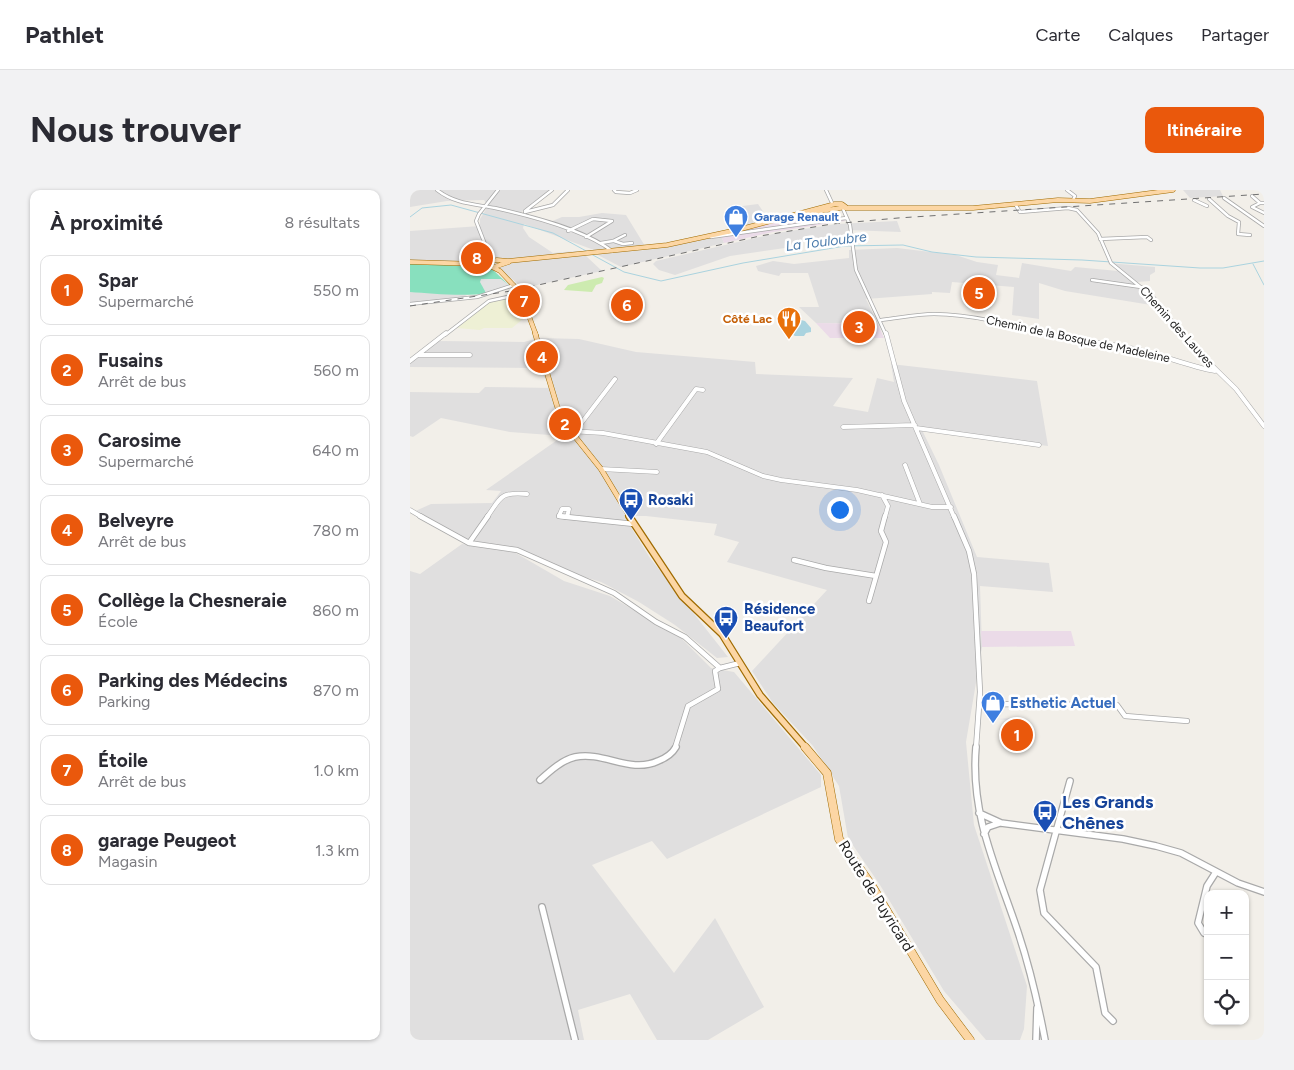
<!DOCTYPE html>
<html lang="fr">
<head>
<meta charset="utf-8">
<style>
	:root { --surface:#fff; --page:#f2f2f3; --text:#2b2b33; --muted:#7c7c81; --line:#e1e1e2; --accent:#ea580c }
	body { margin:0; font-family:Figtree,sans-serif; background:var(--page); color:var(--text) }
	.controls { position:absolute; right:15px; bottom:15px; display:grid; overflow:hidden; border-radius:10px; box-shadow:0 1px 4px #0004 }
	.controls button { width:45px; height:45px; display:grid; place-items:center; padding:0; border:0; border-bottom:1px solid var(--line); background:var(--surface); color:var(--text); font:25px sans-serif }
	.you { position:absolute; left:429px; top:319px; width:18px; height:18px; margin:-12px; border:4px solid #fff; border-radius:50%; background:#1a73e8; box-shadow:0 0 0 8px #1a73e833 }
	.badge { display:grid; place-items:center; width:32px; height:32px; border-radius:50%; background:var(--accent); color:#fff; font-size:16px; font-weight:700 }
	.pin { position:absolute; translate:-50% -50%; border:2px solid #fff; box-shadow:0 1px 5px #0006 }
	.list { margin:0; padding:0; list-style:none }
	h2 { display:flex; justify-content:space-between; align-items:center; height:65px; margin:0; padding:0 20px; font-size:21px }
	h2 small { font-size:16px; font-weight:400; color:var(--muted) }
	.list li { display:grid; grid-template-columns:32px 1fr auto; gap:15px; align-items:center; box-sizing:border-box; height:70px; margin:0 10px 10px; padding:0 10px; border:1px solid var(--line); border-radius:10px }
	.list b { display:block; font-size:19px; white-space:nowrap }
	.list p { margin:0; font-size:16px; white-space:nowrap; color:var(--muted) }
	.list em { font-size:16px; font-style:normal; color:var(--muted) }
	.icon { flex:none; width:28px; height:28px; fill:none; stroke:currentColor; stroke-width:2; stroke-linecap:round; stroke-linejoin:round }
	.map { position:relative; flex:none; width:854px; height:850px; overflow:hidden; border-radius:10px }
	header { display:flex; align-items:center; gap:30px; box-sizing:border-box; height:70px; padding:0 25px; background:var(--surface); border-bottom:1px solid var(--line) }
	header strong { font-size:24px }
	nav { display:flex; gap:28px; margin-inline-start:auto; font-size:18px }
	.intro { display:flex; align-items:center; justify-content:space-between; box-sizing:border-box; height:120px; padding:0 30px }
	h1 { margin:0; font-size:35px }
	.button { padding:12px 22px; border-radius:10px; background:var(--accent); color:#fff; font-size:18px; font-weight:700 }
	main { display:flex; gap:30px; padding:0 30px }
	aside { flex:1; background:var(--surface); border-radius:10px; box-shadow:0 1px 4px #0004 }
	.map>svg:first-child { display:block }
	.residential { fill:#e0dfdf }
	.industrial { fill:#ebdbe8 }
	.farmland { fill:#eef0d5 }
	.grass { fill:#cdebb0 }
	.pitch { fill:#88e0be }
	.parking { fill:#e2e2e2 }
	.plaza { fill:#dddde8 }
	.water { fill:#aad3df }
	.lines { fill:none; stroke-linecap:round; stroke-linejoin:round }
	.stream { stroke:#aad3df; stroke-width:1 }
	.minor-far3-casing { stroke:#a9a9a9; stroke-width:4 }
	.minor-far2-casing { stroke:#a9a9a9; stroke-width:5 }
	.minor-far1-casing { stroke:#a9a9a9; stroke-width:6 }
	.minor-casing { stroke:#a9a9a9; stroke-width:8 }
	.major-far3-casing { stroke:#a06b00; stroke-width:5 }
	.major-far2-casing { stroke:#a06b00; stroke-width:5.5 }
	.major-far1-casing { stroke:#a06b00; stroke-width:8 }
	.major-casing { stroke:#a06b00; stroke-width:9 }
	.minor-far3 { stroke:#fff; stroke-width:2.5 }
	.minor-far2 { stroke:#fff; stroke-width:4 }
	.minor-far1 { stroke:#fff; stroke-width:4.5 }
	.minor { stroke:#fff; stroke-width:5.5 }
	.major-far3 { stroke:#fcd6a4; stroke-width:4 }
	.major-far2 { stroke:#fcd6a4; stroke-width:4.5 }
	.major-far1 { stroke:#fcd6a4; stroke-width:5.5 }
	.major { stroke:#fcd6a4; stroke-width:8 }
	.rail { stroke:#707070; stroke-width:1; stroke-dasharray:6 6; stroke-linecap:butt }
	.major-bridge-casing { stroke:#a06b00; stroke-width:5; stroke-linecap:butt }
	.major-bridge { stroke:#fcd6a4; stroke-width:4 }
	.labels { text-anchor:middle; stroke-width:5; stroke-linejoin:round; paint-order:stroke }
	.far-shop-label { font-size:12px; font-weight:bold; fill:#366cbe; stroke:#fff; text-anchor:start }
	.far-food-label { font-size:12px; font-weight:bold; fill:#c56008; stroke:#fff; text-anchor:end }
	.far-street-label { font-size:12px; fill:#222; stroke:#fff }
	.far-water-label { font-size:14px; font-style:italic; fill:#4a7aab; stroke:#fff }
	.transit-label { font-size:15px; font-weight:bold; fill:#164399; stroke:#fff; text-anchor:start }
	.shop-label { font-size:15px; font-weight:bold; fill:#366cbe; stroke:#fff; text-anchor:start }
	.street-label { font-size:15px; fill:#222; stroke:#fff }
	.near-transit-label { font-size:18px; font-weight:bold; fill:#164399; stroke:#fff; text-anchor:start }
</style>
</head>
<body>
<header>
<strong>Pathlet</strong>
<nav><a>Carte</a><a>Calques</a><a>Partager</a></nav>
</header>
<div class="intro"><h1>Nous trouver</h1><a class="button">Itinéraire</a></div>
<main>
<aside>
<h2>À proximité<small>8 résultats</small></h2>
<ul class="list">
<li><span class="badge">1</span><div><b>Spar</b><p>Supermarché</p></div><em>550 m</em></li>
<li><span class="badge">2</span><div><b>Fusains</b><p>Arrêt de bus</p></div><em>560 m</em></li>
<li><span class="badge">3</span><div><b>Carosime</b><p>Supermarché</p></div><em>640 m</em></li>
<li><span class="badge">4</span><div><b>Belveyre</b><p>Arrêt de bus</p></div><em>780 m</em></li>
<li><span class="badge">5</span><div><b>Collège la Chesneraie</b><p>École</p></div><em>860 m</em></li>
<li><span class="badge">6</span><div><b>Parking des Médecins</b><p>Parking</p></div><em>870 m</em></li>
<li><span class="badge">7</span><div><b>Étoile</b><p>Arrêt de bus</p></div><em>1.0 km</em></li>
<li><span class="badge">8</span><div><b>garage Peugeot</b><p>Magasin</p></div><em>1.3 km</em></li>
</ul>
</aside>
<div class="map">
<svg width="854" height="850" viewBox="0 0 854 850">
	<rect width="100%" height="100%" fill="#f2efe9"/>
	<path class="residential" d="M0 0H140L110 23 140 32 152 27H169L192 23 216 25 235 56 184 60 114 34 113 38 119 47 143 63 166 61 175 65 192 81 113 98 92 81 67 73 0 71V41L70 36V29L78 16 74 10 37 11 0 17Z
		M773 0H810L813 6 780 8Z
		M348 14 359 30 330 38 317 18Z
		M487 31 491 42 438 40V53L401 56 395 52 387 53 382 57 320 66 265 85 249 80 243 74 246 71 367 43 427 34Z
		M311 46 314 53 211 77 186 64 236 60Z
		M487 58 546 65 567 72 588 75 586 85 609 88 612 73 661 81 665 77 708 81 698 73 745 77V82L740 85V91L727 92 745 114 741 115 655 101 629 93V129L602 125 604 97 542 92 540 103 522 102V104L456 109 468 134 406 133 389 117H409L398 83H371L369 86 348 81 346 76 363 71 384 74 439 68V60Z
		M0 102 59 104 51 108 0 114Z
		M129 148 169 149 226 162 345 172 346 184 443 188 423 216 458 222 467 188 484 192 481 174 627 191 638 256 512 240 529 275 567 367 639 373 643 402 570 396 572 457 556 552 564 635 617 796 614 839 610 850H576L534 801 470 695 438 648 429 596 403 556 363 513 342 481 417 400 317 372 329 352 304 345 307 334 236 326H214L240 368 318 467 307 468 265 435 229 412 191 392 158 382 109 358 57 351 1 323 21 314 82 313 91 301 76 300 153 246 100 242 31 228 3 247 0 246V202L69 203 75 197 142 198 128 178 0 177V174L27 151 114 152Z
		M52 354 104 362 154 391 200 406 271 448 301 478 324 482 411 585V597L257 669 242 651 182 675 264 783 305 728 354 817 298 850H247L220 804 168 820 174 850H0V381L10 384Z"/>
	<path class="industrial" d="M405 22 413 32 434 29 435 31 363 42 314 53 311 46Z
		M406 133 468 134 474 148H420Z
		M571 441H661L665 456 572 457Z"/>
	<path class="farmland" d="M101 108 113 129 102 138H74L70 140 47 138 81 111Z"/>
	<path class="grass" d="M192 87 194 88 192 93 186 95 182 102 154 100 158 95Z"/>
	<path class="pitch" d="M0 73 65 74 81 78 101 97C78 109 27 104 0 102Z"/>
	<path class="parking" d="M71 89H91L99 95 92 100 76 103 70 92Z"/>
	<path class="plaza" d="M613 528 616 542H594L593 539H587L608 538 604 534 607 532V530L586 529Z"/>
	<path class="water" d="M383 128 395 131 401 138V142L396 143 394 146H385L369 136 373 129Z"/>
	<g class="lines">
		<path class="stream" d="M0 27 12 18 41 15 143 43 178 62
			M181 64 214 82 251 91 333 73 435 56 493 55 522 62 566 67 672 70 790 78H813L854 71
			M843 74 854 95"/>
		<defs>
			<path id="minor-far3" d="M27 0C45 14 64 14 85 18 121 26 173 39 202 61
				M204 0 206 2 220 3 227 0
				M416 0 423 15
				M657 0 665 6 663 10
				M842 6 850 13H854
				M814 8 854 36
				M799 9 818 26 829 32 828 44 840 45
				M784 10 797 16
				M850 13 842 17 854 23
				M605 14 610 22 658 18 667 20 688 43 701 73 744 108 773 145
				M433 19 440 35 446 80 476 145
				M115 21 142 0
				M115 22 143 15 158 0
				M158 41 183 29 202 31 176 47
				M301 47 436 28
				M690 49 737 47 741 50
				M204 51 213 54 222 53
				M191 53 203 51 215 45
				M80 72V67L66 31 69 24 88 0
				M682 90 731 97
				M0 114 67 107 104 95
				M471 130C489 128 507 124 524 124 562 124 601 135 637 145
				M35 145 79 111 111 104"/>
			<path id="minor-far2" d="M476 143 494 211 544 327
				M633 143C662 151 691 152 720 158 749 163 776 176 805 181
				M772 143 781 155 826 199 854 236
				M8 165H60
				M0 171 36 143
				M433 237 505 235
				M506 238 629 255
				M166 240 205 189
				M160 241 193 243 297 262 353 286 371 290 447 300 522 317H541
				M246 254 286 199 293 200
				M495 275 510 314
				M191 279 247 282
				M472 305 478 316 475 327
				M0 320 12 327
				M77 327C92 306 90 302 117 304
				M157 327 149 326 152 319H159L157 327"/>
			<path id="minor-far1" d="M10 326 59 353 107 360 204 403 246 432 275 447 310 478 330 473
				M149 326 157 327
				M544 326 559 361 564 384 570 502 566 558
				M157 327 224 334
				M59 353 78 326
				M384 370 416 378 466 386
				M459 411 476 352 471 341 475 326
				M570 514 707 515 715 526 777 531
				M265 558 278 516 308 499 305 481 310 478"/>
			<path id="minor" d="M566 557C560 625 587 679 608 742 620 778 628 813 635 850
				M130 590C140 581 152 570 165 567 194 561 220 584 248 571 256 568 262 564 266 557
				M660 591 630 700 634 723 686 777 695 823 703 831
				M569 623 591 633 713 649 746 656 771 663 828 693 854 702
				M574 644 578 637 590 633
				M132 717 165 850
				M794 743 788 733 797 696 806 682
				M626 850 627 818"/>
			<path id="major-far3" d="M435 18H563L648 10 680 11 763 0
				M0 72 68 74 84 77 99 72
				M68 74 87 70 98 71 257 55 331 39 425 14H432L436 17 380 26
				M82 77 90 81 108 100
				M110 102 126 145"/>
			<path id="major-far2" d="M125 143 147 216 155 234 191 279 220 327"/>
			<path id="major-far1" d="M219 326 272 406 312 444 350 505 396 558"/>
			<path id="major" d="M395 557 417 583 429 649 462 696 530 810 560 850"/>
		</defs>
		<use href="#minor-far3" class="minor-far3-casing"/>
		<use href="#minor-far2" class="minor-far2-casing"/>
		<use href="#minor-far1" class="minor-far1-casing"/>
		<use href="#minor" class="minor-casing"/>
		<use href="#major-far3" class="major-far3-casing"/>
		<use href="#major-far2" class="major-far2-casing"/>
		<use href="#major-far1" class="major-far1-casing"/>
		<use href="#major" class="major-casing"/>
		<use href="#minor-far3" class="minor-far3"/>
		<use href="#minor-far2" class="minor-far2"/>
		<use href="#minor-far1" class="minor-far1"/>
		<use href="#minor" class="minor"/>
		<use href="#major-far3" class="major-far3"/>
		<use href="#major-far2" class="major-far2"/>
		<use href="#major-far1" class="major-far1"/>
		<use href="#major" class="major"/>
		<path class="rail" d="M0 116 101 101 350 46 422 34 488 28 854 4"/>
		<defs>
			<path id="major-bridge" d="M108 100 110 102"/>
		</defs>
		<use href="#major-bridge" class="major-bridge-casing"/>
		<use href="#major-bridge" class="major-bridge"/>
	</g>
	<defs>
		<symbol id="shop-pin" viewBox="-11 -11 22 30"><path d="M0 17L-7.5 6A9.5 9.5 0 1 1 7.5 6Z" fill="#3f7fe0" stroke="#fff"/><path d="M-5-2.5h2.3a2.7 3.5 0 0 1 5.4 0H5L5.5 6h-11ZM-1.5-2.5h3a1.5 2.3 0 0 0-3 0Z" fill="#fff"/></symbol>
		<symbol id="restaurant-pin" viewBox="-11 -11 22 30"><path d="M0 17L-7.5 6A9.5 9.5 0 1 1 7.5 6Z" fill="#e8710a" stroke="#fff"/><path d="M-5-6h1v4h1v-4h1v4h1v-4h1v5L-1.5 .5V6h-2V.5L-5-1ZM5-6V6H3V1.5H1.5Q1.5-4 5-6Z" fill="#fff"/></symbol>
		<symbol id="bus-pin" viewBox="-11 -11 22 30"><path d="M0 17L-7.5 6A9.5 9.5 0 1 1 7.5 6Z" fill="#1a4fb4" stroke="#fff"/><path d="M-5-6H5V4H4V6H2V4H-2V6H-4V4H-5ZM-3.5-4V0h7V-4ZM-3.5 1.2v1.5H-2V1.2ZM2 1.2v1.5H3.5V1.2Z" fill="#fff"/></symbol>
	</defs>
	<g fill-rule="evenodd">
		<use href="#shop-pin" x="312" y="13" width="28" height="38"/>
		<use href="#restaurant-pin" x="365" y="115" width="28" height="38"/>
		<use href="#bus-pin" x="207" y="296" width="28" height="38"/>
		<use href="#bus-pin" x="302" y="414" width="28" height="38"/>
		<use href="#shop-pin" x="569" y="499" width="28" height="38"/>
		<use href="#bus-pin" x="621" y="608" width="28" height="38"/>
	</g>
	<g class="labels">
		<g class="far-shop-label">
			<text x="344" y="31">Garage Renault</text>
		</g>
		<g class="far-food-label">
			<text x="362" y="133">Côté Lac</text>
		</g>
		<g class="far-street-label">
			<text transform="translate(767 137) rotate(48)" y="4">Chemin des Lauves</text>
			<text transform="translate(668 149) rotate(12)" y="4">Chemin de la Bosque de Madeleine</text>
		</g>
		<g class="far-water-label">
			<text transform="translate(416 51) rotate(-7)" y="5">La Touloubre</text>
		</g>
		<g class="transit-label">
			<text x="238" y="315">Rosaki</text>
			<text x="334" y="424">Résidence<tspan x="334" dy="17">Beaufort</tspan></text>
		</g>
		<g class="shop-label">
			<text x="600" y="518">Esthetic Actuel</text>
		</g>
		<g class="street-label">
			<text transform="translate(466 706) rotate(58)" y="5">Route de Puyricard</text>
		</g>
		<g class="near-transit-label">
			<text x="652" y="618">Les Grands<tspan x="652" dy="21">Chênes</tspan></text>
		</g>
	</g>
</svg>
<div class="controls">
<button>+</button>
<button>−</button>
<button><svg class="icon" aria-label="locate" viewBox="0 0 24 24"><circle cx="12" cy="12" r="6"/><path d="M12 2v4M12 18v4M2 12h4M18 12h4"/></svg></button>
</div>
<div class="you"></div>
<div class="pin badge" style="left:607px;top:545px">1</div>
<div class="pin badge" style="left:155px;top:234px">2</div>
<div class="pin badge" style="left:449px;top:137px">3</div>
<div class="pin badge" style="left:132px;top:167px">4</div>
<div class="pin badge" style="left:569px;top:103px">5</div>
<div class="pin badge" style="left:217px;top:115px">6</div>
<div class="pin badge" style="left:114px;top:111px">7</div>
<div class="pin badge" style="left:67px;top:68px">8</div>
</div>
</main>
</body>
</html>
